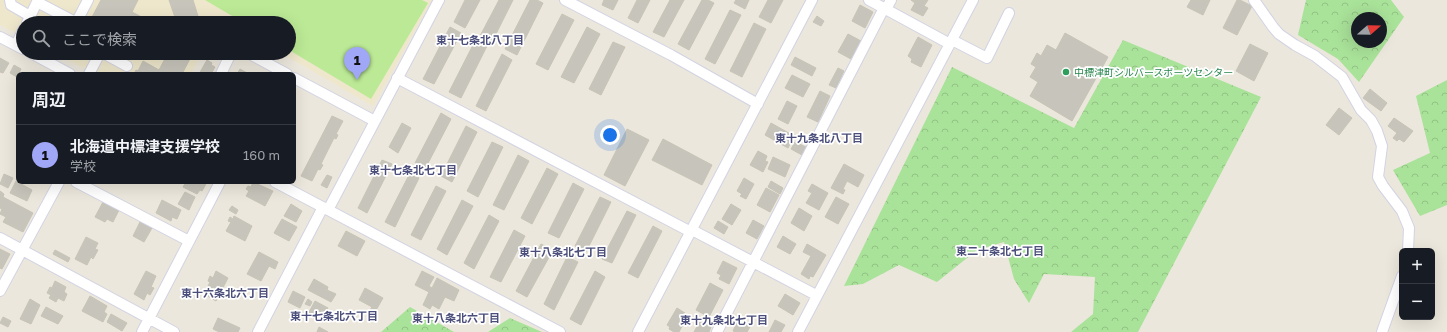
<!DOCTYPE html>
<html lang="ja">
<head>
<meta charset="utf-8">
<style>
	:root { --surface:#171b24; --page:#242831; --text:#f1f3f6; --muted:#9ea1a6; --line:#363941; --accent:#a0a7f7 }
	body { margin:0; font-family:"Golos Text","Noto Sans JP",sans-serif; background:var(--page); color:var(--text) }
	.controls { position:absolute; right:12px; bottom:12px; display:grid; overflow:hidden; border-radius:6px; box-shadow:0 4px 16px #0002 }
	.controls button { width:36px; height:36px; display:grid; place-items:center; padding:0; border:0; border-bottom:1px solid var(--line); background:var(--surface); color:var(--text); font:20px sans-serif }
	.compass { position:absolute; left:1351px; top:12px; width:36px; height:36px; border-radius:50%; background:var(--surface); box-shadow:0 4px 16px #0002; rotate:70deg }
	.you { position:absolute; left:610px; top:135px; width:14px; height:14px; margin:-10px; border:3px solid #fff; border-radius:50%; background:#1a73e8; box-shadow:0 0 0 6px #1a73e833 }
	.badge { display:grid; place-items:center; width:26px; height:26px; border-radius:50%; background:var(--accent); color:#111; font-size:13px; font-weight:700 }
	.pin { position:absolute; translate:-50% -33px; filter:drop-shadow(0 1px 2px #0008) }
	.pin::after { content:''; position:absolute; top:21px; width:14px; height:12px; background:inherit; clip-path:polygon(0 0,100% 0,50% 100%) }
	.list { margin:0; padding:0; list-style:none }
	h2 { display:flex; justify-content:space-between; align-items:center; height:52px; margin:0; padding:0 16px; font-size:17px }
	h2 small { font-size:13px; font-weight:400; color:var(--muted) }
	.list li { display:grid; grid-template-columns:26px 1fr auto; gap:12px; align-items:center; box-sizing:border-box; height:60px; padding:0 16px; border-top:1px solid var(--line) }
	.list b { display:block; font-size:15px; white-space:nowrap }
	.list p { margin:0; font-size:13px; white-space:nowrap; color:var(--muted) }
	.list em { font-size:13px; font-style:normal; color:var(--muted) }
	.icon { flex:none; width:22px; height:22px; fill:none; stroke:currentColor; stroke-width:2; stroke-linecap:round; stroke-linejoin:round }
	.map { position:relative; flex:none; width:1447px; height:332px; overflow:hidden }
	.search { position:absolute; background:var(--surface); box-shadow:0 4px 16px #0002; left:16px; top:16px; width:280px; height:44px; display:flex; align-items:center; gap:10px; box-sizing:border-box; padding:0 14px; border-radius:22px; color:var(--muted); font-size:15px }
	.panel { position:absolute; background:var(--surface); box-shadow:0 4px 16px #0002; left:16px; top:72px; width:280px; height:112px; border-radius:6px }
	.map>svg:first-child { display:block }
	.education { fill:#eee7cc }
	.forest { fill:url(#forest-crowns); fill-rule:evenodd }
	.pitch { fill:#bbe995 }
	.building { fill:#c7c5bb; stroke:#c7c3b6 }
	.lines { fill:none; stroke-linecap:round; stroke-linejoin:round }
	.minor-casing { stroke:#d2d3e3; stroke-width:12 }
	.minor { stroke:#fff; stroke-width:10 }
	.leisure-dot { fill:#2e9e5b; stroke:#fff; stroke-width:1.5 }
	.labels { text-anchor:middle; stroke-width:3.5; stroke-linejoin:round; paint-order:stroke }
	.leisure-label { font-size:10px; fill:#27864d; stroke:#fff; text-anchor:start }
	.neighbourhood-label { font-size:11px; font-weight:bold; fill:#4b4e7a; stroke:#fff }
</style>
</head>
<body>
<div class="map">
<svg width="1447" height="332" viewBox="0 0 1447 332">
	<defs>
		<pattern id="forest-crowns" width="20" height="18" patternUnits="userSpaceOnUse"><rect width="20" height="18" fill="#a9e299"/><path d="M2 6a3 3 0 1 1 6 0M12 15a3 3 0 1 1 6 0" fill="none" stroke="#92c284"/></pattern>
	</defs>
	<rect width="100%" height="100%" fill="#ece7dc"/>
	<path class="education" d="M0 0H432L373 106 281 53H289V23H229L221 18 218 23H23V37L0 25Z
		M54 53H202L191 74H94Z"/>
	<path class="forest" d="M1306 0H1391L1404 17 1359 82 1338 59 1298 35ZM1357 18H1381V42H1357Z
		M1123 40 1261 97 1138 332H1071L1093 314 1095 277 1044 274 1029 303 1014 279 1004 242 977 250 937 282 899 265 863 284 844 286 952 67 1074 128Z
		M1447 80V205L1420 216 1393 170 1430 153 1416 96Z
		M410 307 454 332H381Z
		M510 318 542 332H488Z"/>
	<path class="pitch" d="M205 0H422L428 3 371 99 289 50V23H244Z"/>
	<path class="building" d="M101 0H138L132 12 153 23H98L91 19Z
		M169 0H193L198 16 192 18 191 23H177Z
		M465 0H480L465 28 454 22Z
		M499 0H513L492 42 480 36Z
		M530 0H537L543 3 517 55 505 49Z
		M604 0H618L613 10 602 5Z
		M637 0H650L638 23 628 18Z
		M670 0H684L664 37 653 32Z
		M702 0H708L714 3 689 50 678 44Z
		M736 0H749L745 9 734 3Z
		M768 0H783L771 23 759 17Z
		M911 0H928L924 6 928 8 923 16 911 10 915 3Z
		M1191 0H1210L1203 15 1187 7Z
		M1237 0H1240L1252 6 1237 35 1223 28Z
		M860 5 873 12 865 28 852 21Z
		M730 10 741 15 715 64 705 59Z
		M562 14 574 20 548 70 536 64Z
		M817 16 824 21 821 26 813 22Z
		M754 23 766 29 742 77 730 71Z
		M450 27 461 33 434 84 423 79Z
		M587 27 600 34 574 83 561 77Z
		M1065 33 1108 57 1072 121 1030 96 1038 82 1030 77 1036 67 1031 64 1037 53 1041 56 1047 45 1056 50Z
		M848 34 861 41 851 59 838 52Z
		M918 37 932 45 921 67 911 62 912 59 908 56Z
		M475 41 487 46 461 98 449 92Z
		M613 42 625 47 601 95 589 89Z
		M1250 44 1268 53 1254 81 1236 71Z
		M168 53H193L182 74 175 73 174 74H134L136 70 138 71 143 61 159 70Z
		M502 54 512 60 486 111 476 106Z
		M795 57 816 68 812 76 791 65Z
		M0 58 9 63 3 73 0 72Z
		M207 60 212 63 211 65 215 67 211 74H199Z
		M14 65 21 69 17 77 10 73Z
		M838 68 844 71 836 88 829 85Z
		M240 69 249 74H237Z
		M792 75 810 84 803 97 785 88Z
		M1370 89 1387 103 1381 111 1363 98Z
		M820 91 830 96 818 122 807 117Z
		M787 101 797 106 788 124 778 119Z
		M1339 108 1352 118 1339 135 1326 125Z
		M441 113 451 119 425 169 415 163Z
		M332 116 343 121 336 134 338 135 336 139 334 138 321 164 323 165 320 170 318 169 312 181 301 176Z
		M1394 118 1413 131 1404 142 1399 139 1397 141 1393 138 1397 133 1388 126Z
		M402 123 411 128 398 153 389 147Z
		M771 123 794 136 788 148 765 135Z
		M466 126 477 132 452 182 441 176Z
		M627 129 649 140 625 186 604 175Z
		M800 136 809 141 807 145 798 140Z
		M663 139 712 165 702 185 652 160Z
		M492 142 503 147 478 197 467 191Z
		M795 142 806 147 802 155 791 149Z
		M758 151 767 156 765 161 768 162 763 172 750 165Z
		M518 155 529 161 504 210 493 205Z
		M773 157 790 165 785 177 768 169Z
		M382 160 392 164 367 213 358 208Z
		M844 164 864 175 858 187 847 181 843 189 845 190 843 194 831 188Z
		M547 168 558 174 532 224 521 218Z
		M410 173 419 178 395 227 385 222Z
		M4 174 13 178 8 188 0 184Z
		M327 175 332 177 327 188 321 185Z
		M744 178 754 184 746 199 740 196 742 194 737 191Z
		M16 181 32 190 27 201 10 193Z
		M771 181 783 188 780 194 768 187Z
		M186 182H207L202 191 200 190 197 194 183 187Z
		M253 182 273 191 265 206 246 196 249 191 246 189 248 186 251 187Z
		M573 183 584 189 559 238 548 233Z
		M812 184 828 193 819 210 806 203 812 193 808 191Z
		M436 186 446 191 421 240 411 235Z
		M766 188 779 195 770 212 757 205Z
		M0 191 4 194 3 197 33 213 23 232 3 222 6 217 0 214 2 209 0 208Z
		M185 192 195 197 189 210 178 204Z
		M600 197 611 202 586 252 575 246Z
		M836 197 849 204 838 224 825 217Z
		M162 200 181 210 177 219 172 217 171 221 156 213Z
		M462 200 473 206 447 255 437 249Z
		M103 202 119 210 113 222 107 219 105 222 95 217Z
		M291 204 302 211 296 222 284 216Z
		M731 204 741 210 732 225 722 219Z
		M232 206 238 210 236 214 229 210Z
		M799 208 812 216 804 231 791 223Z
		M627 211 636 215 612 263 602 259Z
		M489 215 499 221 474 269 464 263Z
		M234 216 252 226 245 241 226 231 231 222 228 221 230 217 233 219Z
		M282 219 297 227 289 241 274 233Z
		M753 220 764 226 757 239 746 233Z
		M718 221 728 227 724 234 714 228Z
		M140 222 152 228 144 242 133 236Z
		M653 226 662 231 638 278 628 273Z
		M514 230 525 236 501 282 490 277Z
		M346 231 365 241 357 256 338 246Z
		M783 236 796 244 790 254 777 247Z
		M86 237 98 243 95 249 98 250 93 259 91 257 87 265 75 259Z
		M541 244 553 250 527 297 516 291Z
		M807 244 826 255 813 277 810 276 809 279 801 274 811 256 803 252Z
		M0 249 10 254 2 269 0 268Z
		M55 250 70 258 68 262 53 254Z
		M259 252 278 262 275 269 269 266 261 281 247 274Z
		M567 257 578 262 554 310 544 304Z
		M723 261 737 268 729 284 719 279 721 275 717 273Z
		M146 271 156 276 151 287 154 288 150 295 147 293 144 300 134 294Z
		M216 271 228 278 216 301 204 294 210 282 208 281 210 276 213 278Z
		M422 271 434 277 429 286 432 288 437 278 459 290 454 301 445 297 439 309 432 305 430 309 423 305 429 292 415 285Z
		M595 271 605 277 581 325 570 319Z
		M314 279 328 287 327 290 336 294 331 302 308 290Z
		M55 281 66 287 64 292 67 294 64 301 58 298 56 302 49 298 51 295 47 293 50 287 52 288Z
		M710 283 723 290 709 317 696 310Z
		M365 288 383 298 375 312 370 310 372 307 359 300Z
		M293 291 305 297 300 308 288 302Z
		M785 294 800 303 793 315 778 306Z
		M90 296 107 306 104 312 107 314 103 322 82 311Z
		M30 299 40 305 31 324 20 319Z
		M308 299 312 302 310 306 305 304Z
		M315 301 328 308 320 322 312 317V316L308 314Z
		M46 307 63 316 58 324 41 316Z
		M677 308 688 315 679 332H674L669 329 670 327 667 325Z
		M111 314 127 323 122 331 107 322Z
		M3 317 11 321 8 327 0 323Z
		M218 318 240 328 238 332H219L213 329Z
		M738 320 750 327 747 332H735L733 331Z
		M775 320 785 325 781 332H769Z
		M700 321 711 327 709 332H694Z
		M319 327 328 332H317Z"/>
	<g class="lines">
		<defs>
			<path id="minor" d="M10 0 11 5 30 16
				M565 0 671 55 758 104
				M869 0 950 44
				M1254 0 1273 27 1279 34 1295 45 1315 56 1342 77 1361 110 1371 120 1377 131 1382 146 1378 177 1383 186 1402 211 1409 228 1408 251
				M886 9 891 0
				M27 23 37 2 77 23
				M76 23 88 0
				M0 37 23 49
				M952 40 987 58 1009 13
				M16 45 23 30
				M31 53 70 74
				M103 53 127 66
				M248 53 287 74
				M89 74 100 53
				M221 74 231 53
				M294 78 371 119
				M397 78 691 232
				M76 182 189 241
				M275 182 560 332
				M328 210 439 0
				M692 230 816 295
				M0 238 174 332
				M0 291 59 182
				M142 332 220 182
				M258 332 323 207
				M638 332 812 0
				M717 332 884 8
				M798 332 973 0
				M1382 332 1402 276"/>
		</defs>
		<use href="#minor" class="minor-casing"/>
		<use href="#minor" class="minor"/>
	</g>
	<circle class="leisure-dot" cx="1066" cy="72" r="4"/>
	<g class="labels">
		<g class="leisure-label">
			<text x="1074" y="76">中標津町シルバースポーツセンター</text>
		</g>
		<g class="neighbourhood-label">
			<text x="480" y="44">東十七条北八丁目</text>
			<text x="819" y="142">東十九条北八丁目</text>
			<text x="413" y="174">東十七条北七丁目</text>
			<text x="1000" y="255">東二十条北七丁目</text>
			<text x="563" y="256">東十八条北七丁目</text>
			<text x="225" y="297">東十六条北六丁目</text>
			<text x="334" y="320">東十七条北六丁目</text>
			<text x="456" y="322">東十八条北六丁目</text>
			<text x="724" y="324">東十九条北七丁目</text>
		</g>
	</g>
</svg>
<div class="controls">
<button>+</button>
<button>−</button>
</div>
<svg class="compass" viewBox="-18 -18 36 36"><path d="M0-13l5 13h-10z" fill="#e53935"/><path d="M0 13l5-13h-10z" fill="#9ea1a6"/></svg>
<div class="you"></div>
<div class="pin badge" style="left:357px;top:80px">1</div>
<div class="search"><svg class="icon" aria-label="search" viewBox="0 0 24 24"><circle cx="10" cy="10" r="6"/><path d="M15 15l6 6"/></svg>ここで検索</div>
<section class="panel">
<h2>周辺<small></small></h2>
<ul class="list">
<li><span class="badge">1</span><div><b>北海道中標津支援学校</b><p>学校</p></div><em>160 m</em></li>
</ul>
</section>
</div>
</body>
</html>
